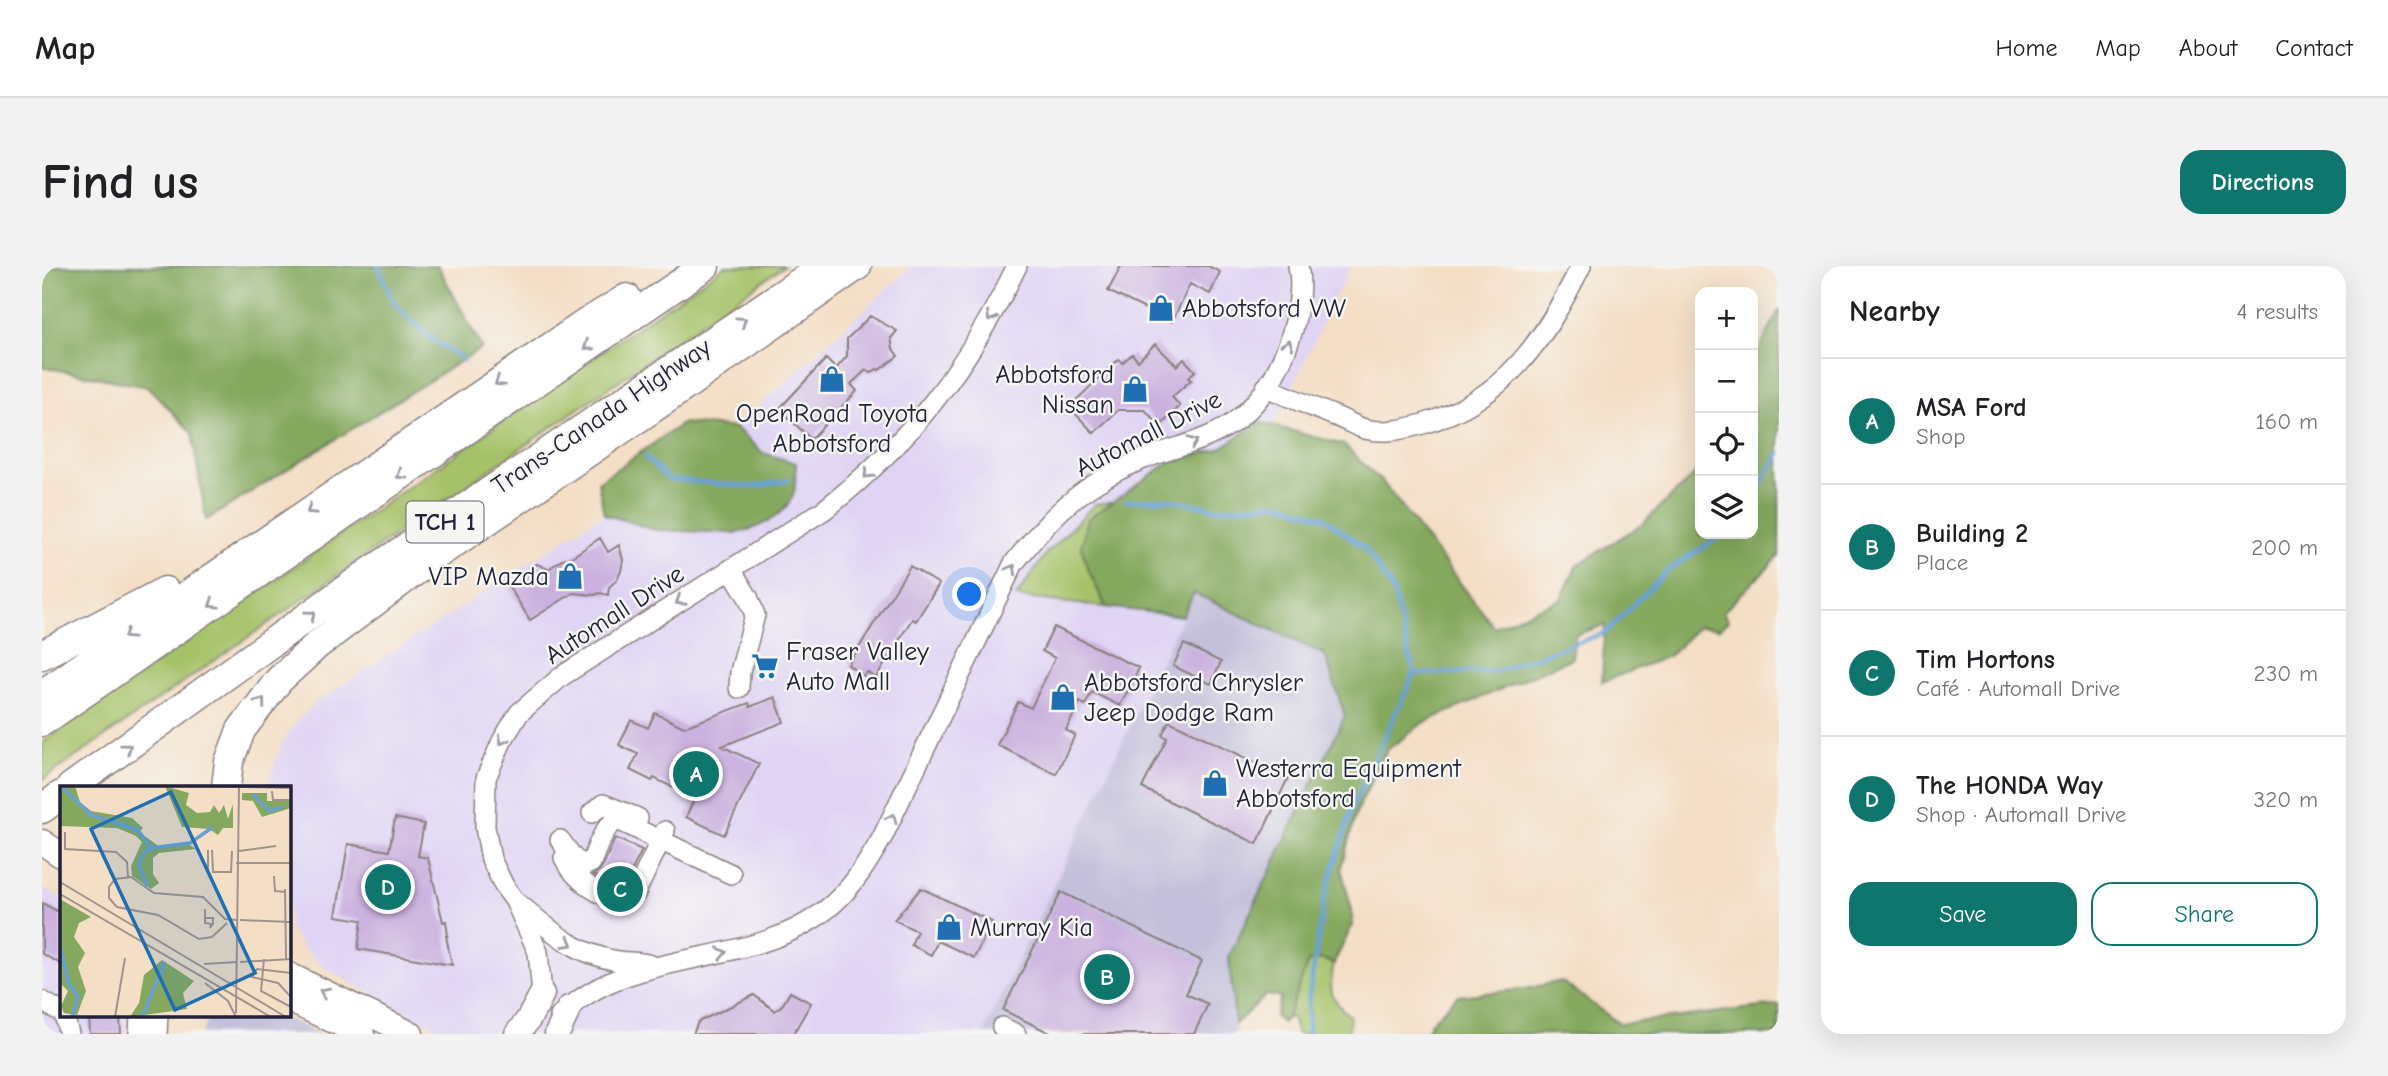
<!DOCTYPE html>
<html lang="en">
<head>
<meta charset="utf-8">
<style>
	:root { --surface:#fff; --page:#f2f2f2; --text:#202124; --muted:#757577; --line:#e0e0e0; --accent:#0f766e }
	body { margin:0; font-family:"Comic Neue",sans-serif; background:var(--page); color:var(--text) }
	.controls { position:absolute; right:21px; top:21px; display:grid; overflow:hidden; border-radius:14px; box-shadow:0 7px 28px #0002 }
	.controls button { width:63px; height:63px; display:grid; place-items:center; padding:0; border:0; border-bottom:2px solid var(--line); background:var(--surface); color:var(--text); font:35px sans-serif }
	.you { position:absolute; left:928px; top:329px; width:24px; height:24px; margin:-18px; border:5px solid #fff; border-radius:50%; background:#1a73e8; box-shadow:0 0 0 10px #1a73e833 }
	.badge { display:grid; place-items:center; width:46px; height:46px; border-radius:50%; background:var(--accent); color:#fff; font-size:23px; font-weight:700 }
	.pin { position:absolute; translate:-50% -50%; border:4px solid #fff; box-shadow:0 2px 7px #0006 }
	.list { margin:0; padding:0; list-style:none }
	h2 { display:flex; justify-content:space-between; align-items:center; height:91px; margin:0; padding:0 28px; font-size:30px }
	h2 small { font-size:23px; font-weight:400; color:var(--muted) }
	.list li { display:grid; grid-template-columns:46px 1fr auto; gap:21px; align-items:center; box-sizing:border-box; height:126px; padding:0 28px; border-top:2px solid var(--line) }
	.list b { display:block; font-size:26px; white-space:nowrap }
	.list p { margin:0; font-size:23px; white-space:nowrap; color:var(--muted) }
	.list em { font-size:23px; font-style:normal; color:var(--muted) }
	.actions { display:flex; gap:14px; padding:21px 28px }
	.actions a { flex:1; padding:16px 0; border:2px solid var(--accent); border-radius:21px; text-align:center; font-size:24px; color:var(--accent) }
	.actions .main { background:var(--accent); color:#fff }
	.icon { flex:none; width:38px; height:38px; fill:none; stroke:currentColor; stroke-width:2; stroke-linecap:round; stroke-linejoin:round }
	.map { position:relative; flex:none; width:1737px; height:768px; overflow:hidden; border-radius:21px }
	header { display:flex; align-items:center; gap:42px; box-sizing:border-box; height:98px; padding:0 35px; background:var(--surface); border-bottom:2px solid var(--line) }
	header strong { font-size:33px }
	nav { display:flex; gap:38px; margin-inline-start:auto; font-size:24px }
	.intro { display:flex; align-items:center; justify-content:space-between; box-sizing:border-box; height:168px; padding:0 42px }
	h1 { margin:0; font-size:49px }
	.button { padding:18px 32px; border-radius:21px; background:var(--accent); color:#fff; font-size:24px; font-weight:700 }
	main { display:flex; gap:42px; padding:0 42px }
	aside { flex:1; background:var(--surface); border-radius:21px; box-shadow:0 7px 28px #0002 }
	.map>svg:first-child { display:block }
	.built { fill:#e0d4f4 }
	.industrial { fill:#c4c0db }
	.green { fill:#a6c269; stroke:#647252; stroke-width:2 }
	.forest { fill:#84a85d; stroke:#53654c; stroke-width:2 }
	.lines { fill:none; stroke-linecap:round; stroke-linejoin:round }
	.stream { stroke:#68a0d6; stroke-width:4.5 }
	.building { fill:#cbb1df }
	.minor-casing { stroke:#8b8080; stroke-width:22 }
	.major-casing { stroke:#8b8080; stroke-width:27 }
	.highway-casing { stroke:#8b8080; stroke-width:31 }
	.minor { stroke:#fff; stroke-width:19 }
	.major { stroke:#fff; stroke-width:24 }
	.highway { stroke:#fff; stroke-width:28 }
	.oneway { stroke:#9c9ca7 }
	.labels { text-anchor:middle; stroke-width:5; stroke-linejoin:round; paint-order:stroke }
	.shield { fill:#f6f6f2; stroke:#626272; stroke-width:2 }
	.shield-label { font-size:24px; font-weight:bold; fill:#22223b }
	.poi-label { font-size:26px; fill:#22223b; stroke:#f6f6f2; text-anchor:start }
	.street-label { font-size:26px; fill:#22223b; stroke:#f6f6f2 }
	.inset-river { fill:none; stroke:#68a0d6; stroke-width:3.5 }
	.inset-road { fill:none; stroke:#a0938e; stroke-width:2 }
	.view { fill:#1f6fb2; fill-opacity:0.15; stroke:#1f6fb2; stroke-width:3.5 }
	.inset-edge { fill:none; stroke:#22223b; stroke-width:3.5 }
</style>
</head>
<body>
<header>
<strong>Map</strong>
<nav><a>Home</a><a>Map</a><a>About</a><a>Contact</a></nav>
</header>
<div class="intro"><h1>Find us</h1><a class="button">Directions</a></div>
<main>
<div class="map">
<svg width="1737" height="768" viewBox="0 0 1737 768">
	<rect width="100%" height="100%" fill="#f6f6f2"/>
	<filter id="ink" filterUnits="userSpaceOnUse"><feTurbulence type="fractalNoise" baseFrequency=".0143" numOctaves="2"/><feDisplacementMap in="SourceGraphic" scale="14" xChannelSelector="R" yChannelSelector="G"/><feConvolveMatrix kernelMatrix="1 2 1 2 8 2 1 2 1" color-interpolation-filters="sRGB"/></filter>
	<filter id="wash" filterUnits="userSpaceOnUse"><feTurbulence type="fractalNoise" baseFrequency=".00686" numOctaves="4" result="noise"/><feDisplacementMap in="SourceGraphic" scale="28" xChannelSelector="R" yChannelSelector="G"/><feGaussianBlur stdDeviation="1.57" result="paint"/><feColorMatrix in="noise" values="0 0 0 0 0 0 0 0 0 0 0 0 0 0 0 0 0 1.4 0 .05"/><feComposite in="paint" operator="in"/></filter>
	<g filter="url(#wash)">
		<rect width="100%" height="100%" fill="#f4dec5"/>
		<path class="built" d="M870 0H1308L941 768H409L354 742 282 701 264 685 247 663V521H225L240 477 255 455 273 437 562 248 613 264 724 257 748 235 754 197 721 187 694 162Z
			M0 622 19 631V749H84L86 768H0Z"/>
		<path class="industrial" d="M1152 326 1284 389 1303 450 1188 690 1194 764 1192 768H941Z
			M168 749H236L278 768H159Z"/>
		<path class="green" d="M683 0H742L0 514V477Z
			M1070 236 1046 253V303L1064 341 974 331 1004 288 1053 238Z
			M1280 693 1292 697C1286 724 1288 733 1308 751L1306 768H1255L1250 752H1245L1266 696Z"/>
		<path class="forest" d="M0 0H396L440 82 164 254 150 167 106 121 0 101Z
			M1737 44V290L1681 346 1686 355 1677 363 1657 360 1627 390 1560 416 1563 359 1533 369 1530 392 1381 457 1345 484 1315 544 1299 602 1310 645V660L1292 697 1280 693 1266 696 1245 752 1240 757 1233 750 1239 731 1224 729 1193 758 1187 691 1303 450 1283 389 1152 327 1140 350 1064 341 1046 303 1039 281 1046 253 1129 195 1177 183 1218 156 1302 179 1342 218 1452 361 1519 333 1535 299 1599 259 1651 210 1658 199V268H1711V96Z
			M641 157 694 162 721 187 754 197C753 206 754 217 752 226 745 249 716 263 694 267L613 264 562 248 556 216Z
			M1519 715 1578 758 1737 739V768H1383L1389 756 1415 730 1483 723Z"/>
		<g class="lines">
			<path class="stream" d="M336 0 352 38 388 71 421 94
				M603 190 626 213 711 221 747 214
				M1711 233 1737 187
				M1084 235 1127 233 1176 243 1238 237 1281 251 1324 283 1351 325 1372 408 1310 542 1282 633 1266 737V768
				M1372 408 1454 405 1563 367 1626 304 1682 268"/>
		</g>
		<g id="blocks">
			<path class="building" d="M1079 0H1166L1178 6 1168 28 1148 18 1130 56 1066 25Z
				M828 50 855 65 849 72 851 83 856 90 837 104 835 103 829 107 824 104 809 118 815 125 769 173 737 143 784 93 794 103 805 90V73Z
				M1113 78 1135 100 1142 93 1153 105 1146 112 1149 114 1130 131 1138 140 1118 160 1103 144H1076L1052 167 1027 141 1077 93 1080 97 1090 88 1096 95Z
				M558 272 566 286 577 279 581 294 579 305 575 314 567 321 566 329 558 327 553 329 531 327 488 354 466 319 495 298 506 303 523 292 527 293Z
				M868 300 897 318 874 355 870 353 834 412 825 406 822 410 806 399Z
				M1012 361 1097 402 1078 440 1050 426 1043 439 1038 436 1024 464 1033 469 1014 508 955 479 976 436 989 442 1013 392 1000 385Z
				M1142 378 1179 396 1169 418 1131 400Z
				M733 431 742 456 680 480 717 498 682 569 644 551 656 525 636 515 632 522 612 512 610 515 588 504 596 488 577 479 589 454 606 462 613 447 642 461 707 437 708 441Z
				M1127 455 1246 512 1215 578 1100 522 1125 472 1120 469Z
				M353 552 382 558 376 590 386 592 401 656 404 655 406 670H404L410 699 316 683 320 654 294 650 306 578 347 585Z
				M573 572 600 584 581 622 570 619 552 609 560 602Z
				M879 622 950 656 932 692 896 675 889 689 869 679 875 665 852 654Z
				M1019 626 1160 695 1144 728 1166 738 1152 768H1010L961 744Z
				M0 637 19 647V698L0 688Z
				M748 726 769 737 751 768H651L656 756 712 729 733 745 741 738Z
				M47 749H78L79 768H48Z"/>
		</g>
	</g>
	<g filter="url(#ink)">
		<use href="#blocks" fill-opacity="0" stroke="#8b8080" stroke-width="2"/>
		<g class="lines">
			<defs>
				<path id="minor" d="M1224 121C1247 131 1270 141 1293 150 1303 154 1313 160 1323 163 1342 168 1363 163 1381 158 1464 133 1502 74 1539 0
					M689 303 706 331 713 349 698 406 697 422
					M550 547 561 538 596 552
					M518 574 533 594 544 599 549 597C555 583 562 555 578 555L689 608
					M522 592C533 614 559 633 584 635L593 628 623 565
					M478 639C509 664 530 686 571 694 583 697 597 695 609 699
					M0 735 19 746
					M497 741 500 728 496 686 473 635 462 620 449 593 443 561 444 512 460 475 477 447 520 410 782 244C870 175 926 100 975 0
					M22 749 27 768
					M518 750C592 676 715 707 792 637 813 618 826 596 840 572L972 297C996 267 1022 236 1056 216 1069 208 1084 200 1099 194 1131 181 1169 175 1196 153 1221 133 1238 103 1248 73 1255 52 1261 22 1256 0
					M960 761 974 768
					M97 768 98 749
					M115 768 116 749"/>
				<path id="major" d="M0 576 19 589
					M247 709 369 768
					M247 734 320 768
					M475 768 486 754 500 728
					M515 768 527 742"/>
				<path id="highway" d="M0 389 123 325
					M0 428 541 59 585 32
					M0 456 663 0
					M29 521 322 310 782 0
					M184 521 187 496 199 464 237 414 275 379 396 288 632 128 815 0
					M0 543 19 529"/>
			</defs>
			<use href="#minor" class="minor-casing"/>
			<use href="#major" class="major-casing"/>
			<use href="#highway" class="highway-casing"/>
			<use href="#minor" class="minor"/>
			<use href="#major" class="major"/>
			<use href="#highway" class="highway"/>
		</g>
		<defs><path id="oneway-chevron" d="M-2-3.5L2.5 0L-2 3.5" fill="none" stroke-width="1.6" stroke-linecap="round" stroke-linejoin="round" transform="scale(1.75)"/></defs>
		<g class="oneway">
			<use href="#oneway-chevron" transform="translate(949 51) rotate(121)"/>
			<use href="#oneway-chevron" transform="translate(700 55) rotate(-34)"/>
			<use href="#oneway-chevron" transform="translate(1246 78) rotate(-70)"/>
			<use href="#oneway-chevron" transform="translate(546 80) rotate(146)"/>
			<use href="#oneway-chevron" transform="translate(457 116) rotate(146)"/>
			<use href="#oneway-chevron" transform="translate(1151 176) rotate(-22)"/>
			<use href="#oneway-chevron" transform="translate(826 208) rotate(136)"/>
			<use href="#oneway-chevron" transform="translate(359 209) rotate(146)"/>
			<use href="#oneway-chevron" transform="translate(269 244) rotate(146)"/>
			<use href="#oneway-chevron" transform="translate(970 303) rotate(-61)"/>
			<use href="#oneway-chevron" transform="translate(638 335) rotate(147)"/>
			<use href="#oneway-chevron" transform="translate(171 338) rotate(146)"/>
			<use href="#oneway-chevron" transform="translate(269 349) rotate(-36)"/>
			<use href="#oneway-chevron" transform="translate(86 369) rotate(146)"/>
			<use href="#oneway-chevron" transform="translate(219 436) rotate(-53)"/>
			<use href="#oneway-chevron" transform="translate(461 474) rotate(119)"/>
			<use href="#oneway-chevron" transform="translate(85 482) rotate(-36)"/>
			<use href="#oneway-chevron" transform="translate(850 552) rotate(-65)"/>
			<use href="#oneway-chevron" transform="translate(526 677) rotate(30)"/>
			<use href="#oneway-chevron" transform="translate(680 687) rotate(-12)"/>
			<use href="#oneway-chevron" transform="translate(282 726) rotate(-154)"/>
		</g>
	</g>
	<defs>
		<symbol id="shop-bare" viewBox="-9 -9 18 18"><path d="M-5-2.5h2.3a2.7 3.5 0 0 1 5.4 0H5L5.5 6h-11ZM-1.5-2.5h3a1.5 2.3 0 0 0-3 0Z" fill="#1f6fb2" stroke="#f6f6f2" stroke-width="2.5" paint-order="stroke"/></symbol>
		<symbol id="supermarket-bare" viewBox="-9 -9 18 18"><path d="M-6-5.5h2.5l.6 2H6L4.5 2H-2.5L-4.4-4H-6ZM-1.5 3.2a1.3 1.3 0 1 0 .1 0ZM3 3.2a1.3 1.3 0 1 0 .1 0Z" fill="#1f6fb2" stroke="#f6f6f2" stroke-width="2.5" paint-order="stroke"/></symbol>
	</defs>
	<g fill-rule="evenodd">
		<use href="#shop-bare" x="1100" y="23" width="38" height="38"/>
		<use href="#shop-bare" x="771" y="94" width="38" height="38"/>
		<use href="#shop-bare" x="1074" y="104" width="38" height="38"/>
		<use href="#shop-bare" x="509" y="291" width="38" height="38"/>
		<use href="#supermarket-bare" x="704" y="381" width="38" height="38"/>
		<use href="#shop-bare" x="1002" y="412" width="38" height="38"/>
		<use href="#shop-bare" x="1154" y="498" width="38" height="38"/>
		<use href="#shop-bare" x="888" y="642" width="38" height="38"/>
	</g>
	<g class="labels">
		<rect class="shield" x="364.5" y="235.5" width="77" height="41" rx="5"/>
		<g class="shield-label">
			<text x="403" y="264">TCH 1</text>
		</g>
		<g class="poi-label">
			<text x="1140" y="51">Abbotsford VW</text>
			<text x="1072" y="117" text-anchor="end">Abbotsford<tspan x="1072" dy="30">Nissan</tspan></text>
			<text x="790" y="156" text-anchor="middle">OpenRoad Toyota<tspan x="790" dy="30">Abbotsford</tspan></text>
			<text x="507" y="319" text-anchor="end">VIP Mazda</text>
			<text x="744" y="394">Fraser Valley<tspan x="744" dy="30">Auto Mall</tspan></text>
			<text x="1042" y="425">Abbotsford Chrysler<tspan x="1042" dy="30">Jeep Dodge Ram</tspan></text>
			<text x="1194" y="511">Westerra Equipment<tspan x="1194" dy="30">Abbotsford</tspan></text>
			<text x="928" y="670">Murray Kia</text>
		</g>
		<g class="street-label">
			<text transform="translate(559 150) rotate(-34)" y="9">Trans-Canada Highway</text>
			<text transform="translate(1106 167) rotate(-27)" y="9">Automall Drive</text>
			<text transform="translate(572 348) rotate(-33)" y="9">Automall Drive</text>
		</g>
	</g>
	<g transform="translate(18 520)">
		<rect width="231" height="231" fill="#f4dec5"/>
		<path d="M0 0H15L20 16 31 25 72 32 83 42 79 46 100 61 125 56 136 63 99 67 93 72V88L99 97 91 103 72 90 71 80 82 56 76 50 57 42 0 40ZM105 0 129 7 126 19 137 27 150 26 154 19 159 27 164 19 168 33 173 18V42H163L158 49 149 43 122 41ZM182 7H207V15H231V22L202 31 193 15 182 14ZM0 113 31 131 19 137 14 151 25 167 18 181 26 205 17 229 4 227 1 220 8 205 0 197ZM102 174 134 195 123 207 127 223 70 231 79 217 84 189Z" fill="#84a85d"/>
		<path class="inset-river" d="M1 0 31 29 78 44 91 62M193 8 209 25 222 21M87 100 79 79 83 68 91 62 130 57 153 41M0 159 9 198 18 211 12 231M82 231 105 176"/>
		<path class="inset-road" d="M128 0 231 2M212 5 213 14H231M5 46V63L56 66 67 76 68 91M152 64 153 86H171L172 65M179 65 216 60M176 77H231M148 87V64M214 90 215 105 226 106M0 96 226 231M225 103 226 173M0 108 211 231M144 132H153V138L150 142 151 138 145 137V123M180 134 231 136M167 137 152 151 139 153 98 129 57 121 49 112V101L55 93 71 91 94 107 143 111 165 133 177 134M204 173 201 205 231 221M180 176 231 173M144 178 177 176M231 187 197 183 192 191 218 197 231 211M145 197 168 215 176 231M176 227 179 0M55 231 65 172"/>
		<path class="view" d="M111 6 195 187 115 224 31 43Z"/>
		<rect width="231" height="231" class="inset-edge"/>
	</g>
</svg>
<div class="controls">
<button>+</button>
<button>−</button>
<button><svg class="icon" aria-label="locate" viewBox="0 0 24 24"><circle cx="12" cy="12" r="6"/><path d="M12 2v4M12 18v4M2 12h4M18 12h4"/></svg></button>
<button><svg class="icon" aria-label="layers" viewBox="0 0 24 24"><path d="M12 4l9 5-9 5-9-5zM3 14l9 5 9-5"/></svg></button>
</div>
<div class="you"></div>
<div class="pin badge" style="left:654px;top:508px">A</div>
<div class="pin badge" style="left:1065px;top:711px">B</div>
<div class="pin badge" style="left:578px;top:623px">C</div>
<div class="pin badge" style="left:346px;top:621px">D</div>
</div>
<aside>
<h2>Nearby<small>4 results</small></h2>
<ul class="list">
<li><span class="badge">A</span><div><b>MSA Ford</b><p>Shop</p></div><em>160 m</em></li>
<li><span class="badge">B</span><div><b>Building 2</b><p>Place</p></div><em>200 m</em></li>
<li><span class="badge">C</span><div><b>Tim Hortons</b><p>Café · Automall Drive</p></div><em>230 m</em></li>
<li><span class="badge">D</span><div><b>The HONDA Way</b><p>Shop · Automall Drive</p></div><em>320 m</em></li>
</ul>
<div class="actions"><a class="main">Save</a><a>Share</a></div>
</aside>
</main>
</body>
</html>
